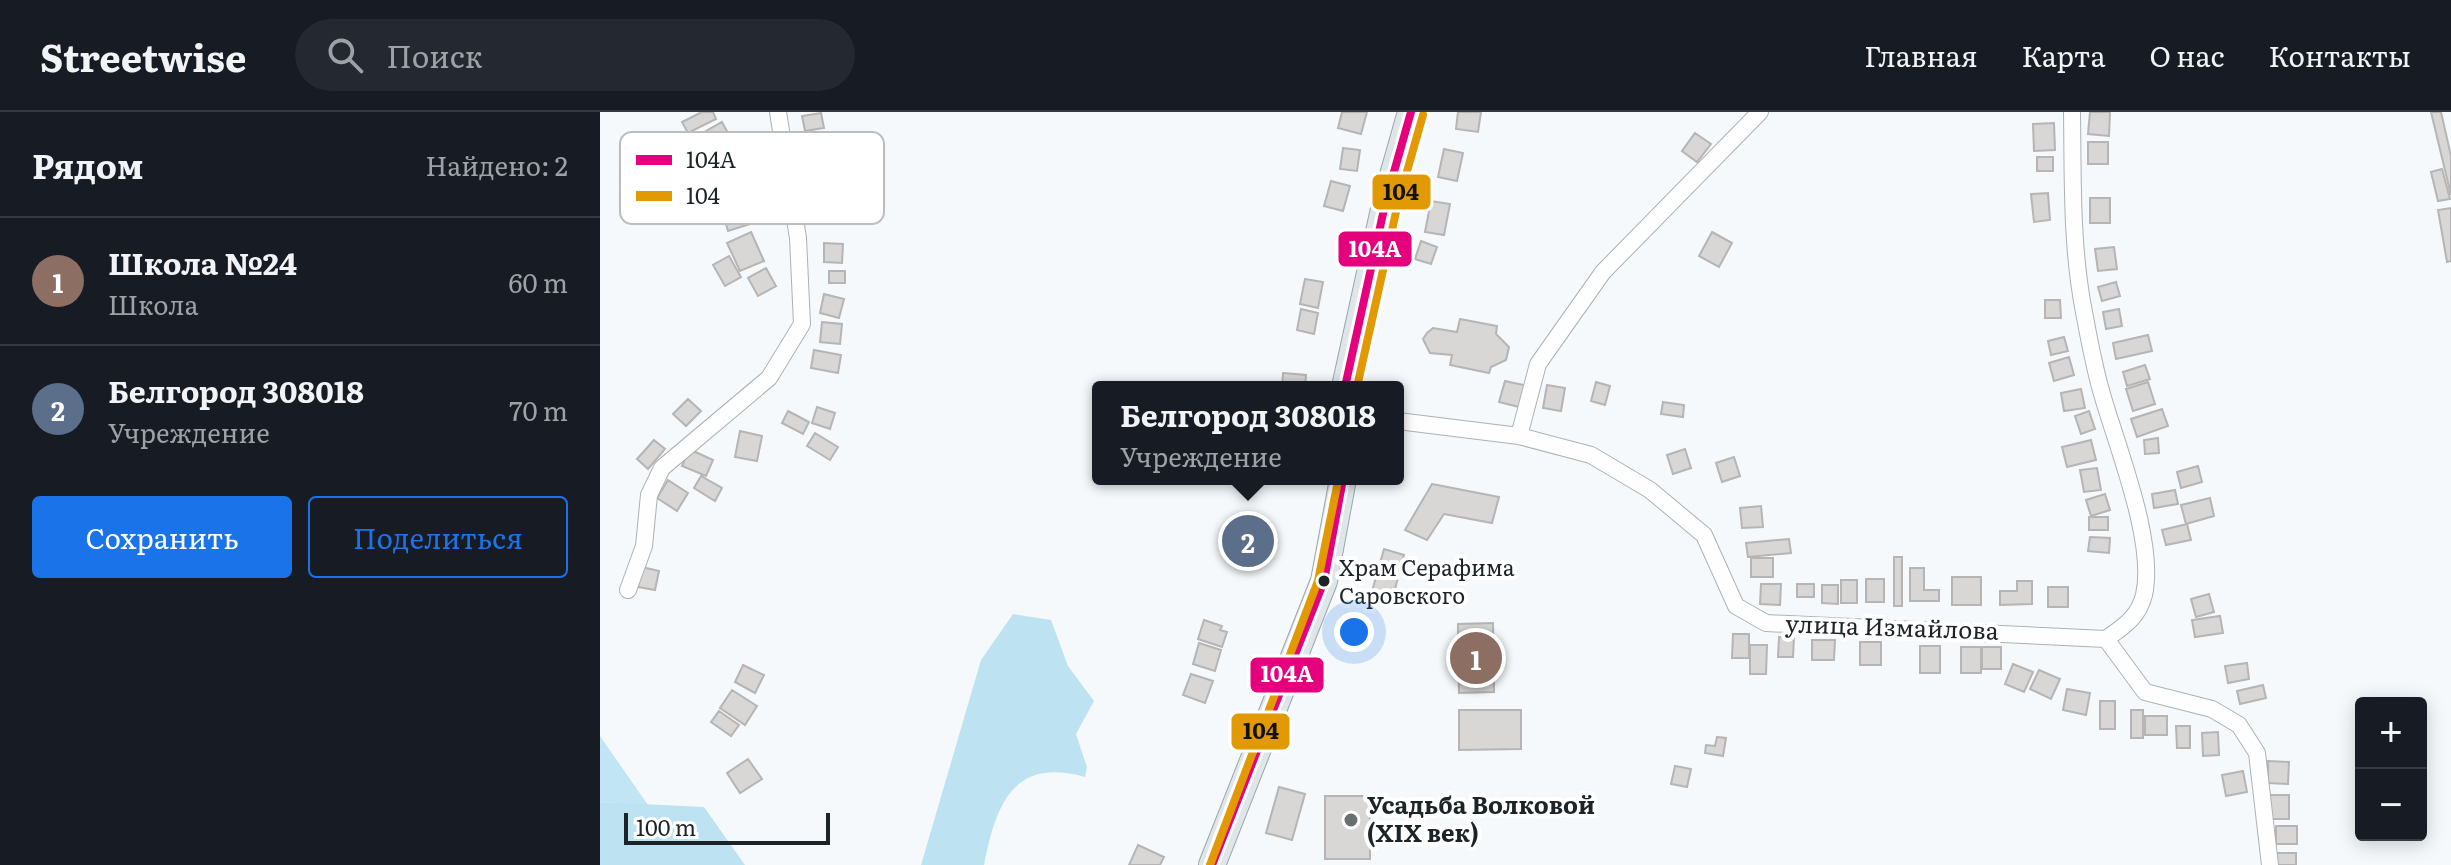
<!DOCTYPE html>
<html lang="ru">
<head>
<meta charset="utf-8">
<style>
	:root { --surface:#171b24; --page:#242831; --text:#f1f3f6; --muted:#9ea1a6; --line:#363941; --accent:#1a73e8 }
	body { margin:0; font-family:Literata,serif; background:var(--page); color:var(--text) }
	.controls { position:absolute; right:24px; bottom:24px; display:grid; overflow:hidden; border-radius:8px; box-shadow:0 4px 20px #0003 }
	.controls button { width:72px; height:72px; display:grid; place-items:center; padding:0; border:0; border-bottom:2px solid var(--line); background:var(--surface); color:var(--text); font:40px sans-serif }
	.scale { position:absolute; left:24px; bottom:20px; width:206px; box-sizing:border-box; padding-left:8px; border:4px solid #1d2427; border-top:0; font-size:22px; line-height:28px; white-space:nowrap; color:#1d2427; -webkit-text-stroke:6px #fff; paint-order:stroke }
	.you { position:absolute; left:754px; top:520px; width:28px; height:28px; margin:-20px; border:6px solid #fff; border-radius:50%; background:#1a73e8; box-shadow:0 0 0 12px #1a73e833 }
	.badge { display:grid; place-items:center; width:52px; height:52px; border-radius:50%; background:var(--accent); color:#fff; font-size:26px; font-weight:700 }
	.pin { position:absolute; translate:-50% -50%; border:4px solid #fff; box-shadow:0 2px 8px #0006 }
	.popup { position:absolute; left:492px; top:269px; width:312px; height:104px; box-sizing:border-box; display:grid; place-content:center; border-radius:8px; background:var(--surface); filter:drop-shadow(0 2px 6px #0005); font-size:26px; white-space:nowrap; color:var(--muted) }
	.popup b { font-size:30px; color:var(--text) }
	.popup::after { content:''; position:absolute; left:50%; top:100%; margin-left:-16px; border:16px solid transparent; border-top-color:var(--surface) }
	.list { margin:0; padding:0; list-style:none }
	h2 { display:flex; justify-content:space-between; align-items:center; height:104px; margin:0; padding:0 32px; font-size:34px }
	h2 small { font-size:26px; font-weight:400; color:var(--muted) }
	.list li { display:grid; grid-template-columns:52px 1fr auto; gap:24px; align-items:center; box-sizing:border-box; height:128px; padding:0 32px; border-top:2px solid var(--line) }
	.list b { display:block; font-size:30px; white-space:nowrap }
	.list p { margin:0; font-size:26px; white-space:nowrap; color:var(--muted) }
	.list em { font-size:26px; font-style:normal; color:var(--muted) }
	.actions { display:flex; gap:16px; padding:24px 32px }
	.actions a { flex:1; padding:18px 0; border:2px solid var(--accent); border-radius:8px; text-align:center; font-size:28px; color:var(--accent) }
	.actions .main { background:var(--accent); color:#fff }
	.icon { flex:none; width:44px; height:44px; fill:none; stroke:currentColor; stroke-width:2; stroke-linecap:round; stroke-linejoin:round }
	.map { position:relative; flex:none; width:1851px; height:753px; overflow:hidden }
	header { display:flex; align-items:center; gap:48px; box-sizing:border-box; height:112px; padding:0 40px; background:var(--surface); border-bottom:2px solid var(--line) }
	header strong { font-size:38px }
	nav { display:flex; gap:44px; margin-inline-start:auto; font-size:28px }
	.search { width:560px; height:72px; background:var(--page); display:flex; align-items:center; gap:20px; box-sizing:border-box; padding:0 28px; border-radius:44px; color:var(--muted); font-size:30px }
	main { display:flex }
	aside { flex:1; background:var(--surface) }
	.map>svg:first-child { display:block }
	.green { fill:#c1e5f5 }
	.forest { fill:#bde3f3 }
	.building { fill:#d8d7d6; stroke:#b6b4b4; stroke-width:2 }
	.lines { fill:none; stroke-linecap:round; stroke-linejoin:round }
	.street-casing { stroke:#acb2b4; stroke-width:18 }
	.primary-casing { stroke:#98a7ad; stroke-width:28 }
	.street { stroke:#fefefe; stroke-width:16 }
	.primary { stroke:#dee6e9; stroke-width:26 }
	.bus-1-casing { stroke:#fff; stroke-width:14 }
	.bus-2-casing { stroke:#fff; stroke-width:14 }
	.bus-1 { stroke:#e5007d; stroke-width:8 }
	.bus-2 { stroke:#e19904; stroke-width:8 }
	.bus-dot { fill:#1d2427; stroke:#fff; stroke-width:3 }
	.poi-dot { fill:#696f71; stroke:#fff; stroke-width:3 }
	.labels { text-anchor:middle; stroke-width:8; stroke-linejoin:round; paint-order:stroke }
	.bus-label { font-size:22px; fill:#1d2427; stroke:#fff; text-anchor:start }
	.street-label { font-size:24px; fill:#1d2427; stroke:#fff }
	.poi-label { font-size:24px; font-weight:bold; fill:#1d2427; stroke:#fff; text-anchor:start }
	.key { fill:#fff; stroke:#bbbdbe; stroke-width:2 }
	.key-label { font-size:22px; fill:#1d2427 }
	.line-badge { stroke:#fff; stroke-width:3 }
	.badge-label { font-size:22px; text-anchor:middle; font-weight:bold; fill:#fff }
	.pale-badge-label { font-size:22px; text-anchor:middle; font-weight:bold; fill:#111 }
</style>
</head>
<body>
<header>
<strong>Streetwise</strong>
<div class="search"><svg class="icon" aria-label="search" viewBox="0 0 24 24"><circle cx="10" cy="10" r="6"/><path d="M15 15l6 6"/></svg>Поиск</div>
<nav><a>Главная</a><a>Карта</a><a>О нас</a><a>Контакты</a></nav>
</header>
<main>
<aside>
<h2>Рядом<small>Найдено: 2</small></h2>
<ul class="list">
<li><span class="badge" style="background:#8d6e63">1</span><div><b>Школа №24</b><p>Школа</p></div><em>60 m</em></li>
<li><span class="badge" style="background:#5c6f8a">2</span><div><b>Белгород 308018</b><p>Учреждение</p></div><em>70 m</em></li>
</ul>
<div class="actions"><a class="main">Сохранить</a><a>Поделиться</a></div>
</aside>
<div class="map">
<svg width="1851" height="753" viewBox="0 0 1851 753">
	<rect width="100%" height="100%" fill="#f5f9fb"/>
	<path class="green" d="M0 624 48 693 0 690Z"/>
	<path class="forest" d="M413 502 451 508 468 554 494 589 476 622 487 655 485 665C413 645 396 692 384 753H321L381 548Z
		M0 690 104 695 145 753H0Z"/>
	<path class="building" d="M102 0H113L116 7 88 21 82 10Z
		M742 0H767L761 22 738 16Z
		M858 0H881L878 20 856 17Z
		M1490 0H1510L1509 24 1488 22Z
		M1831 0H1841L1851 44V83Z
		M221 1 224 16 205 19 202 4Z
		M122 10 136 36 115 48 101 22Z
		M1454 11 1455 38 1434 39 1433 12Z
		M1095 21 1111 32 1097 50 1082 39Z
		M205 23H226V40H205Z
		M1488 30H1508V52H1488Z
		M743 36 760 38 757 59 740 57Z
		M844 37 863 41 857 69 838 65Z
		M139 38 147 57 117 71 109 52Z
		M231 44 233 67 212 70 210 47Z
		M1437 45H1453V59H1437Z
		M1842 57 1850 87 1838 89 1831 60Z
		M731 69 750 74 743 99 724 94Z
		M249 76 271 77 270 96 248 95Z
		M1448 81 1450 108 1434 110 1431 82Z
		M145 83 153 111 128 119 120 91Z
		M1490 86H1510V111H1490Z
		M831 89 850 92 844 123 825 120Z
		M1851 96V149L1847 150 1838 98Z
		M151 120 164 149 140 159 127 131Z
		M1112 120 1132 131 1119 155 1099 144Z
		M821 129 837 135 831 152 815 147Z
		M224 131 243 132 242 151 224 150Z
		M1514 135 1517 157 1498 159 1495 137Z
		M129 144 141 165 125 174 113 153Z
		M166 156 176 174 158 184 148 166Z
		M229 159H245V171H229Z
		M705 167 723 170 718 196 700 192Z
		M1516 170 1520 184 1502 189 1498 175Z
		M224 182 244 187 239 206 220 201Z
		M1445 188H1460L1461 206H1445Z
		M701 197 718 201 714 222 697 218Z
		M1519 197 1522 214 1506 217 1503 200Z
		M860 207 897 214 896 222 909 235 906 248 891 255 889 261 850 253 852 243 830 241 823 227 827 221 833 216 857 220Z
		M222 210 242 212 240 232 220 230Z
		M1548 223 1552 239 1516 247 1513 231Z
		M1464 225 1468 239 1451 243 1448 229Z
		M214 238 241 243 238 261 211 256Z
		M1469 245 1474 263 1454 269 1449 251Z
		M1545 253 1550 267 1527 274 1523 260Z
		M683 261 706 263 705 275H682Z
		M905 269 928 274 923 296 899 290Z
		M996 270 1010 274 1005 293 991 289Z
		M1548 270 1555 292 1533 299 1526 277Z
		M947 273 965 276 961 299 943 296Z
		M1481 277 1485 296 1464 299 1461 281Z
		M88 287 101 299 86 314 73 302Z
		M1063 290 1084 293 1083 305 1061 302Z
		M217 295 235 301 230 317 212 311Z
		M1562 297 1568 314 1537 325 1531 307Z
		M188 299 209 310 203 322 182 311Z
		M1489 299 1495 317 1481 322 1475 304Z
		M140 319 162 324 157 349 135 345Z
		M215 321 238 335 230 348 207 334Z
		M1558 326 1559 341 1545 342 1544 328Z
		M54 328 65 337 48 357 37 347Z
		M1491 328 1496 348 1467 355 1462 335Z
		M89 337 113 348 106 364 82 354Z
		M1085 337 1091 356 1073 362 1067 343Z
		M1134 345 1140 364 1122 370 1116 351Z
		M1598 354 1602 370 1581 376 1577 360Z
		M1497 356 1501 378 1484 380 1480 358Z
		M101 364 122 376 115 389 94 376Z
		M68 368 88 381 77 399 57 386Z
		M832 372 899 385 892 411 844 402 827 428 805 418Z
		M1575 378 1578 392 1554 396 1552 382Z
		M1505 382 1510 398 1491 404 1486 388Z
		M1610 386 1614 404 1586 412 1581 393Z
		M1161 394 1163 415 1142 416 1140 396Z
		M647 405 663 410 650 453 634 448Z
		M1489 405H1508V418H1489Z
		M1587 412 1591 428 1566 433 1562 418Z
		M1490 425 1510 426 1509 441 1488 439Z
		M1189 427 1191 441 1148 445 1146 431Z
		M784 437 804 443 793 485 772 479Z
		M1294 445H1302V494H1294Z
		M1151 446H1173V465H1151Z
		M42 455 59 459 55 478 38 475Z
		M1310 456H1324V478H1339V489H1310Z
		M1352 465H1381V493H1352Z
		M1266 467H1284V490H1266Z
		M1241 468H1257V491H1241Z
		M1417 469H1432V492L1400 493V479H1417Z
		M1161 472H1181L1180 493 1160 492Z
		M1197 472H1214V485H1197Z
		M1222 473H1238V492L1222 491Z
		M1448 475H1468V495H1448Z
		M1609 482 1614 500 1596 505 1591 487Z
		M1620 504 1623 521 1595 525 1592 508Z
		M604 508 622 514 620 518 627 520 622 535 598 527Z
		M893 511 894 580 859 581 858 512Z
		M1133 522H1149V546H1132Z
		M1179 525 1194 526 1193 545H1178Z
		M1212 528H1235L1234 548H1212Z
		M1260 530H1281V553H1260Z
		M599 531 621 538 615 559 593 552Z
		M1150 533H1167L1166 562H1150Z
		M1320 534H1340V561H1320Z
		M1361 535H1381V561H1361Z
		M1382 535H1401V557H1382Z
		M1647 551 1649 567 1628 571 1625 554Z
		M1413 552 1433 560 1424 580 1405 572Z
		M143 553 164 563 155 581 135 570Z
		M1439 558 1460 567 1451 587 1430 577Z
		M591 562 613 569 605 591 583 583Z
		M1663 573 1666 586 1640 592 1637 579Z
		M1467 577 1490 581 1486 603 1463 598Z
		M132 578 157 594 145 613 120 596Z
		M1500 589H1515V617H1500Z
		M859 598H921V637L859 638Z
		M1531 598H1543V626H1531Z
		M119 599 139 613 131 624 111 610Z
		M1545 604H1567V623H1545Z
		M1576 614H1590V636H1577Z
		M1618 620 1619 643 1603 644 1602 621Z
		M1117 625 1126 626 1123 644 1105 641 1106 633 1115 634Z
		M148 647 162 667 140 681 127 661Z
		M1668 649 1689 650 1688 672 1668 671Z
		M1075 654 1091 657 1087 675 1071 672Z
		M1643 659 1647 680 1626 684 1622 663Z
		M679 675 705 682 692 728 666 721Z
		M1670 683H1689V707H1670Z
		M725 684H770V747H725Z
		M1676 714H1697V732H1676Z
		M538 733 564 745 560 753H529Z
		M1676 741H1696V753H1676Z"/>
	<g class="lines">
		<defs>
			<path id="street" d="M1472 0C1473 66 1471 134 1484 200 1489 227 1494 255 1502 282 1517 335 1556 430 1544 483 1538 506 1524 514 1506 527
				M798 309 919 324 991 343 1050 378 1104 423 1136 494 1166 511 1506 527 1545 580 1612 597 1639 613 1657 641 1670 753
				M919 324 938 252 1003 160 1160 0
				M28 478 44 434 49 383 62 356 169 266 202 212 198 126 178 0"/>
			<path id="primary" d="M745 275 786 88 811 0
				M612 753 724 469 743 367"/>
		</defs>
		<use href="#street" class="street-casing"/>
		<use href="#primary" class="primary-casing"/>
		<use href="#street" class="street"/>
		<use href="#primary" class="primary"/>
		<defs>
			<path id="bus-1" d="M745 275 786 88 811 0
				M612 753 724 469 743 367"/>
			<path id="bus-2" d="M757 275 798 91 823 3
				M610 753 718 469 738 369"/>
		</defs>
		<use href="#bus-1" class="bus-1-casing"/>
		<use href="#bus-2" class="bus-2-casing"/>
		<use href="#bus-1" class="bus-1"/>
		<use href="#bus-2" class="bus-2"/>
	</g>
	<circle class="bus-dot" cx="724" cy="469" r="7"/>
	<circle class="poi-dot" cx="751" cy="708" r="8"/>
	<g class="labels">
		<g class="bus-label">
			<text x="739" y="464">Храм Серафима<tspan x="739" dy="28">Саровского</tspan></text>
		</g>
		<g class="street-label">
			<text transform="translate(1292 516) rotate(2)" y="8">улица Измайлова</text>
		</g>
		<g class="poi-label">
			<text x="767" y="702">Усадьба Волковой<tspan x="767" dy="28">(XIX век)</tspan></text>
		</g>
	</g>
	<rect x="20" y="20" width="264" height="92" rx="12" class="key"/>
	<rect x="36" y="43" width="36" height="10" fill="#e5007d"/>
	<rect x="36" y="79" width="36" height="10" fill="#e19904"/>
	<g class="key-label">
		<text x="86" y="56">104А</text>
		<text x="86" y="92">104</text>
	</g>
	<g class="line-badge">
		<rect x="771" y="61" width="61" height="38" rx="8" fill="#e19904"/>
		<rect x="737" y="118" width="76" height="38" rx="8" fill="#e5007d"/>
		<rect x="649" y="544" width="76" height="38" rx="8" fill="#e5007d"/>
		<rect x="630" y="600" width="61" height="39" rx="8" fill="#e19904"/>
	</g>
	<g class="badge-label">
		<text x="775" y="145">104А</text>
		<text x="687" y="570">104А</text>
	</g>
	<g class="pale-badge-label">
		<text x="801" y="88">104</text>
		<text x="661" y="627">104</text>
	</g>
</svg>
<div class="controls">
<button>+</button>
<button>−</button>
</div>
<div class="scale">100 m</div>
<div class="you"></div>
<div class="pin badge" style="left:876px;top:546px;background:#8d6e63">1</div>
<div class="pin badge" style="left:648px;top:429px;background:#5c6f8a">2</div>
<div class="popup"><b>Белгород 308018</b>Учреждение</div>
</div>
</main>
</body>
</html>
